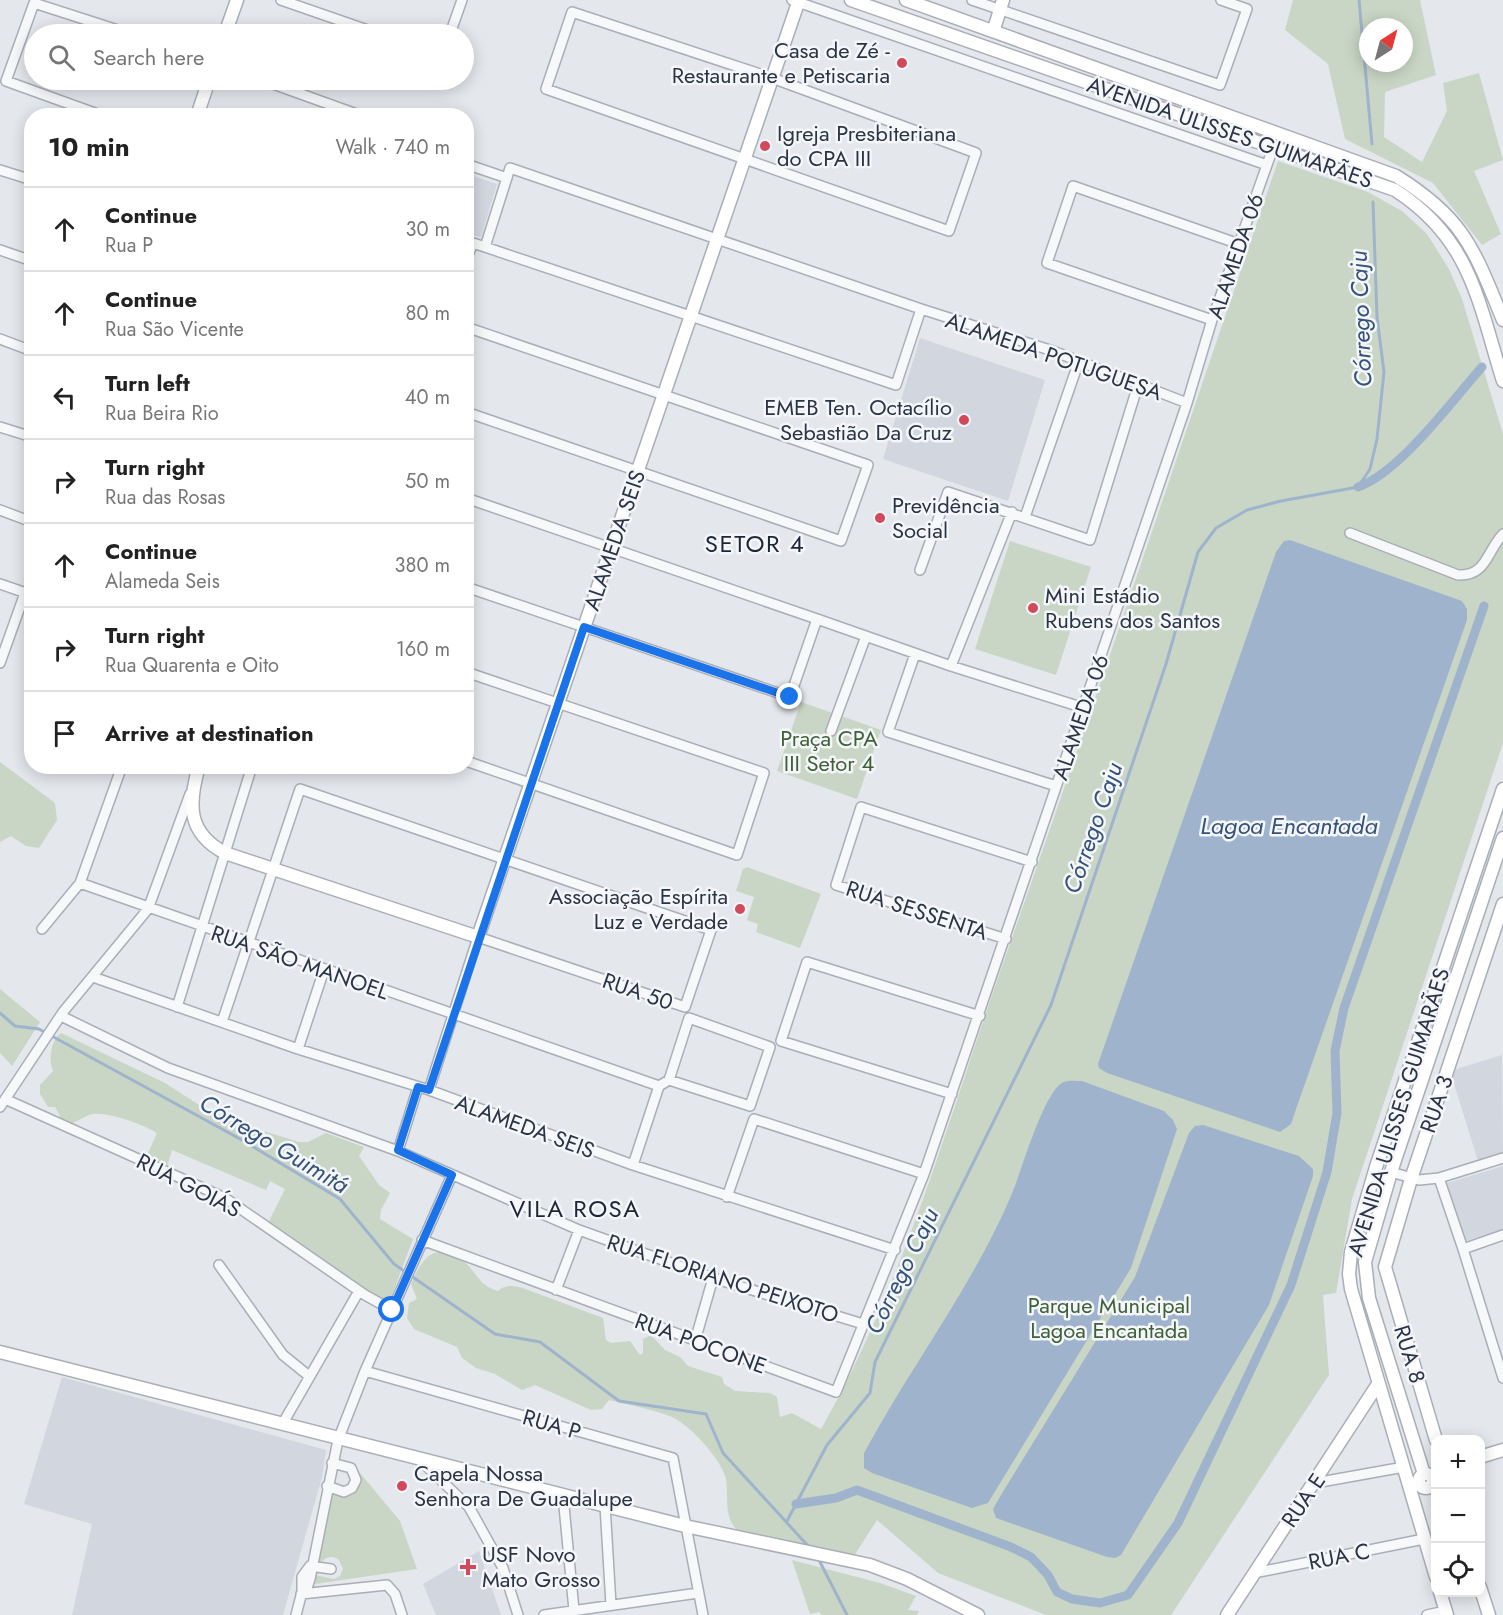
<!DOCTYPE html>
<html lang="en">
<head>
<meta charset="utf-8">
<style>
	:root { --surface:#fff; --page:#f2f2f2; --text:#222; --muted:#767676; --line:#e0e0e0 }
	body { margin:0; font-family:Jost,sans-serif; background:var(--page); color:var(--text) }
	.controls { position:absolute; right:18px; bottom:18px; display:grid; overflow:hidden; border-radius:12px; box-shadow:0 3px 15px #0003 }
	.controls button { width:54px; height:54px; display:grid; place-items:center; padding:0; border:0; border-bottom:2px solid var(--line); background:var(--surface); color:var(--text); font:30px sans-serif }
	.compass { position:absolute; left:1359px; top:18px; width:54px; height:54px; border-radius:50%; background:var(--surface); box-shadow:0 3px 15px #0003; rotate:36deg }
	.stop { position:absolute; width:18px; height:18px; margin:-14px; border:4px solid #1a73e8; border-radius:50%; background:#fff }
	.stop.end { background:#1a73e8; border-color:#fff; box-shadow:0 2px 6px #0008 }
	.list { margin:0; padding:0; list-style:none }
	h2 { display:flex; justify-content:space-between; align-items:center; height:78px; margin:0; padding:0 24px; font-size:26px }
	h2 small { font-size:20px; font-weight:400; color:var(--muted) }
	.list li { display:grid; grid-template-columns:39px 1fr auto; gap:18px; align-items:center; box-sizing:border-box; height:84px; padding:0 24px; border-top:2px solid var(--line) }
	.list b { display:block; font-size:22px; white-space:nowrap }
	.list p { margin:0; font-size:20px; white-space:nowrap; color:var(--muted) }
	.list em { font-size:20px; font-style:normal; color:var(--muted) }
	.icon { flex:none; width:33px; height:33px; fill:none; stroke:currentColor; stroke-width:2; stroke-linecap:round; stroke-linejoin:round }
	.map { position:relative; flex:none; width:1503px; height:1615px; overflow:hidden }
	.search { position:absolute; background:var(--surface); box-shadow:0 3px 15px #0003; left:24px; top:24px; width:450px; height:66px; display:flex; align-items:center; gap:15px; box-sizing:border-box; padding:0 21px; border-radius:33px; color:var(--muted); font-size:22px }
	.panel { position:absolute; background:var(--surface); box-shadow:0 3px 15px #0003; left:24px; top:108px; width:450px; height:666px; border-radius:24px }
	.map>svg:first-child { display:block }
	.built { fill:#d2d6de }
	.green { fill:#c9d6c5; fill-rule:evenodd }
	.water { fill:#9fb4cc }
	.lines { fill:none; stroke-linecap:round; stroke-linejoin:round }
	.stream { stroke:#9fb4cc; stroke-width:3 }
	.canal { stroke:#9fb4cc; stroke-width:9 }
	.street-casing { stroke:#a9aeb7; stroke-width:12 }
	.secondary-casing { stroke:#a9aeb7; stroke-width:15 }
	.street { stroke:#f7f8fa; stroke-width:9 }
	.secondary { stroke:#fff; stroke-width:12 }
	.route { stroke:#1a73e8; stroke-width:8 }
	.poi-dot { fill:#d1495b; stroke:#f4f6f9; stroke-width:2 }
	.labels { text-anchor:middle; stroke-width:5; stroke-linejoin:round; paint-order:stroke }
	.poi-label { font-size:22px; fill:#2b3445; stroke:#f4f6f9; text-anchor:start }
	.street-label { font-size:22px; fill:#2b3445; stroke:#f4f6f9 }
	.park-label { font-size:22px; fill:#3f6138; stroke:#f4f6f9 }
	.water-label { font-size:24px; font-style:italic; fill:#34527a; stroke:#f4f6f9 }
	.neighbourhood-label { font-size:24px; letter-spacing:1.5px; fill:#1d2536; stroke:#f4f6f9 }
</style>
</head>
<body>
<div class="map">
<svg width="1503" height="1615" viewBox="0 0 1503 1615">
	<rect width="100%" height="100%" fill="#e4e7ec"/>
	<path class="built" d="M467 174 497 184 481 237 467 234Z
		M920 338 1045 380 1008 501 883 459Z
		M1502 1055 1503 1153 1478 1161 1450 1071Z
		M1503 1166V1229L1465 1241 1447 1183Z
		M62 1377 326 1450 322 1477 283 1615H72L92 1524 24 1504Z
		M479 1551 501 1615H436L423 1584Z"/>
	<path class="green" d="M1293 0H1420L1436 75 1385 92 1384 137 1422 162 1447 111 1443 83 1479 73 1503 160 1474 171 1501 234 1482 245 1433 183 1345 139 1328 64 1285 30ZM1368 27H1404V63H1368Z
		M1278 161 1368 192 1402 211 1427 234 1449 269 1462 299 1503 434V743L1352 1199 1336 1293 1323 1295 1329 1375 1171 1615H1046L938 1573 877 1520 854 1556 738 1531C723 1517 729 1497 726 1479 722 1460 690 1425 672 1417 653 1409 629 1405 609 1400L602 1409 591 1410 535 1385 522 1390 495 1374 476 1368 462 1358 457 1347 414 1329 407 1318 409 1303 417 1299 411 1284C422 1259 433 1240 463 1261 476 1270 477 1285 498 1291 506 1284 513 1286 523 1288L603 1318 606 1340 611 1343 630 1341 640 1355 643 1353V1339L651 1335 665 1350 680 1357 688 1366 722 1377 724 1384 735 1391 770 1393 777 1397 780 1417 792 1413 821 1429C903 1286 947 1124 1001 969 1096 700 1186 430 1278 161Z
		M1010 541 1091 567 1056 675 975 649Z
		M801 702 881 730 857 799 777 771Z
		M0 762 55 803 57 820 39 848 26 846 11 836 0 842Z
		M747 867 821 894 800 948 756 932 758 924 747 920 754 897 736 891 743 869Z
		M0 989 40 1022 12 1066 0 1053Z
		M61 1033 165 1083 218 1117 299 1142H308L326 1133 364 1147 359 1156 379 1185 390 1193 381 1210 380 1219 413 1239 389 1303 361 1287 268 1223 285 1189 270 1181 266 1190 172 1150 166 1170 145 1160 157 1133C144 1125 110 1112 93 1114 86 1115 79 1121 72 1123L62 1120 55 1107H48L40 1094V1085L53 1071C48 1059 51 1040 61 1033Z
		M350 1461 400 1521 417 1569 315 1584 316 1581 311 1579 315 1575 334 1579 340 1576 343 1569 339 1560C329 1553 324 1560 316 1566L330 1495 349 1491 354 1469Z
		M792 1560 880 1583 916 1596 908 1610 919 1611 917 1615H822L819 1612 810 1614Z"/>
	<path class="water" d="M1290 540 1462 601 1467 609V620L1294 1115 1291 1124 1280 1132 1107 1073 1099 1068 1098 1064 1276 552 1284 541Z
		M1082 1081 1164 1111 1173 1120 1177 1129 1131 1268 988 1503 972 1508 872 1473 864 1468V1453C911 1366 972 1287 1011 1196 1021 1174 1044 1089 1064 1082 1070 1080 1077 1081 1082 1081Z
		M1203 1125 1299 1156 1313 1169V1176L1269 1305 1121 1555 1115 1558 1107 1557 996 1518 993 1509 1001 1495 1135 1277 1189 1133 1195 1126Z"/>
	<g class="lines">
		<path class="stream" d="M1359 0 1372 144
			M0 1013 15 1026 39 1029 242 1140 340 1199 394 1264 495 1334 540 1342 619 1401 706 1414 723 1453 810 1548
			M787 1521 827 1445 870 1393 875 1362 1051 1005 1166 664 1198 552 1216 528 1247 510 1281 501 1358 487 1370 469 1377 439 1384 372 1377 317 1373 202
			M818 1558 847 1615"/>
		<path class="canal" d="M1358 487C1400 472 1451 402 1482 367
			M796 1504 836 1498 857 1490 1011 1547 1031 1557 1048 1575 1057 1592 1072 1599 1100 1603 1128 1595 1178 1523 1291 1285 1327 1172 1337 1113 1335 1051 1344 1008 1484 606"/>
		<defs>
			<path id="street" d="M281 0 379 34
				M792 0 1267 165
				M972 0 1220 85 1247 9 1221 0
				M572 12 772 78 976 153 949 231 546 89Z
				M450 34 462 0
				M262 80 362 116
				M103 116 6 81 34 3 130 34
				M466 164 507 178
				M510 168 921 309 896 385 485 247Z
				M0 170 32 180
				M0 250 32 261
				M466 260 473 243 485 247
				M921 309 1053 351 1187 403
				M1212 320 1047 263 1073 186 1239 244
				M466 327 868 465 841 541 466 412
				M0 339 32 351
				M0 427 32 437
				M466 498 817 619 790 697 466 587
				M0 510 32 522
				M1025 517 1079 361
				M1350 533 1458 575C1487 576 1486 552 1503 534
				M920 570 948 492 1090 540 1138 385
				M0 584 29 594
				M817 619 951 666 1084 708
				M915 654 888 732 1056 786
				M0 663 25 593
				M951 666 1012 512
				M466 672 764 773 737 855 466 761
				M831 731 866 636
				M80 883 659 1086 633 1165
				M42 929 80 883 122 766
				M1006 939 836 885 861 807 1032 862
				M93 977 298 1049 429 1090 633 1165 895 1250
				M177 1007 252 766
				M61 1016 168 1068 398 1151 579 1230 713 1278 863 1324
				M222 1022 300 789 711 930 685 1007 478 937 429 1090
				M298 1049 324 970
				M659 1086 669 1080 689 1018 770 1047 750 1106 669 1080
				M952 1094 781 1041 807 962 980 1016
				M5 1099 225 1198 365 1295 392 1310
				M0 1107 63 1012 148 909 190 794
				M398 1151 418 1087
				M1391 1172 1419 1180 1439 1178 1503 1158
				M1439 1178 1463 1249
				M727 1197 754 1119 924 1174
				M1503 1235 1463 1249 1503 1378
				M422 1240 836 1392 924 1174 1187 403 1212 320 1273 148
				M219 1265 283 1355 309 1376
				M556 1290 579 1230
				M695 1341 713 1278
				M365 1371 673 1458 703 1615
				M283 1423 359 1291
				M421 1461 469 1507 503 1568 518 1615
				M1315 1483 1404 1467
				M327 1486 344 1492 352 1488 356 1480 351 1468 332 1463
				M563 1496 574 1610
				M605 1505 611 1605
				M310 1566 302 1577V1592L307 1588 310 1579 338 1440 365 1371 452 1175
				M310 1566 331 1569
				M1254 1573 1424 1539
				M301 1594 387 1585 395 1594 402 1615
				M296 1615 302 1592
				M544 1615 698 1593
				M1427 1615 1445 1611"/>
			<path id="secondary" d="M851 0 1395 190C1471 239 1478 301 1503 381
				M906 0 1396 176C1464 218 1474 249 1503 320
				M994 29 1003 0
				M225 34 237 0
				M197 116 209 80
				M199 766C188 804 187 833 225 853L478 937 799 0
				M0 1352 685 1526 870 1565 907 1579 978 1615
				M1436 1440 1385 1267 1411 1179 1503 904
				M1480 1457 1503 1450
				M1424 1474 1369 1298 1365 1262 1391 1172 1503 838
				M1419 1481a7 7 0 1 1 14 0a7 7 0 1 1-14 0Z
				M1436 1577 1351 1289 1349 1274 1351 1252 1376 1167 1503 789
				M1480 1587 1489 1615
				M1440 1592 1447 1615
				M1227 1615 1378 1384"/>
		</defs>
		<use href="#street" class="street-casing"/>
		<use href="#secondary" class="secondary-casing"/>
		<use href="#street" class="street"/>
		<use href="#secondary" class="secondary"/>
	</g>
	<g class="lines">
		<path class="route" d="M392 1310 452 1175 398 1150 418 1087 429 1090 584 627 790 697"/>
	</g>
	<g class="poi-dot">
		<circle cx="902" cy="63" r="6"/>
		<circle cx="765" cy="146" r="6"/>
		<circle cx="964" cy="420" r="6"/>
		<circle cx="880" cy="518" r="6"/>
		<circle cx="1033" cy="608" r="6"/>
		<circle cx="740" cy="909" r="6"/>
		<circle cx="402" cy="1486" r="6"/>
		<path d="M465 1558h6v6h6v6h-6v6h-6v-6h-6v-6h6z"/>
	</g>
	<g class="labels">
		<g class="poi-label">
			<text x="890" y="58" text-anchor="end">Casa de Zé -<tspan x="890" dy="25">Restaurante e Petiscaria</tspan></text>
			<text x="777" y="141">Igreja Presbiteriana<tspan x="777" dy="25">do CPA III</tspan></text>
			<text x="952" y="415" text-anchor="end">EMEB Ten. Octacílio<tspan x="952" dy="25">Sebastião Da Cruz</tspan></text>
			<text x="892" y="513">Previdência<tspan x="892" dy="25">Social</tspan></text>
			<text x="1045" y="603">Mini Estádio<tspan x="1045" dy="25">Rubens dos Santos</tspan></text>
			<text x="728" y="904" text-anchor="end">Associação Espírita<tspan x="728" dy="25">Luz e Verdade</tspan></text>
			<text x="414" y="1481">Capela Nossa<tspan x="414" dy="25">Senhora De Guadalupe</tspan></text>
			<text x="482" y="1562">USF Novo<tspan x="482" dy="25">Mato Grosso</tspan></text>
		</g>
		<g class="street-label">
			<text transform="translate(1230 132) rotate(19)" y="8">AVENIDA ULISSES GUIMARÃES</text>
			<text transform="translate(1235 256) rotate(-71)" y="8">ALAMEDA 06</text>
			<text transform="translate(1054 356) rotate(19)" y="8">ALAMEDA POTUGUESA</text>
			<text transform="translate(614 540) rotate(-71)" y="8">ALAMEDA SEIS</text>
			<text transform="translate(1080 717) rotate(-71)" y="8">ALAMEDA 06</text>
			<text transform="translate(917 910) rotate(18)" y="8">RUA SESSENTA</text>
			<text transform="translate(300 962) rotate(19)" y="8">RUA SÃO MANOEL</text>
			<text transform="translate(638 991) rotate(19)" y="8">RUA 50</text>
			<text transform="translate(1436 1104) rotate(-71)" y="8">RUA 3</text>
			<text transform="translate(1398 1112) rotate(-73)" y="8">AVENIDA ULISSES GUIMARÃES</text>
			<text transform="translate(525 1126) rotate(20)" y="8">ALAMEDA SEIS</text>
			<text transform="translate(189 1185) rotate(27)" y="8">RUA GOIÁS</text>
			<text transform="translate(723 1278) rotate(18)" y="8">RUA FLORIANO PEIXOTO</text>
			<text transform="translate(701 1343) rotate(20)" y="8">RUA POCONE</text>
			<text transform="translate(1410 1354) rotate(73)" y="8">RUA 8</text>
			<text transform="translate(552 1424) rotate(16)" y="8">RUA P</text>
			<text transform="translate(1303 1500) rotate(-56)" y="8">RUA E</text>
			<text transform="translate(1339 1556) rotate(-11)" y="8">RUA C</text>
		</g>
		<g class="park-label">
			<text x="829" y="746">Praça CPA<tspan x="829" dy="25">III Setor 4</tspan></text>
			<text x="1109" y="1313">Parque Municipal<tspan x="1109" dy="25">Lagoa Encantada</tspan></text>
		</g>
		<g class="water-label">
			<text transform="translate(1361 319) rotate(-92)" y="8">Córrego Caju</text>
			<text x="1289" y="834">Lagoa Encantada</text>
			<text transform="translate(1093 828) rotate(-71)" y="8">Córrego Caju</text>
			<text transform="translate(274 1144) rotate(31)" y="8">Córrego Guimitá</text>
			<text transform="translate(902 1271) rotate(-64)" y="8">Córrego Caju</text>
		</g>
		<g class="neighbourhood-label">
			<text x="755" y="552">SETOR 4</text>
			<text x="575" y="1217">VILA ROSA</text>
		</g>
	</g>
</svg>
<div class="controls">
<button>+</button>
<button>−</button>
<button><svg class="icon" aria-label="locate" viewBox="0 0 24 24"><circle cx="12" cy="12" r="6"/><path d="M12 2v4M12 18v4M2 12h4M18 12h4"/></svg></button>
</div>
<svg class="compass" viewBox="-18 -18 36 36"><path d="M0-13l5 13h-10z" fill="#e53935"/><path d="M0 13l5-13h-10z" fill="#767676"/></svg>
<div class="stop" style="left:392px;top:1310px"></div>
<div class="stop end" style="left:790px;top:697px"></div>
<div class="search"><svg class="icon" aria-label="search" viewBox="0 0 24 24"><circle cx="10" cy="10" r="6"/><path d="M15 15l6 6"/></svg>Search here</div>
<section class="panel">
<h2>10 min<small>Walk · 740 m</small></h2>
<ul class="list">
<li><svg class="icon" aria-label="ahead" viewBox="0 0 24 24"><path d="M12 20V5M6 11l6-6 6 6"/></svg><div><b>Continue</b><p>Rua P</p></div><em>30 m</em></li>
<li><svg class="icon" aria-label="ahead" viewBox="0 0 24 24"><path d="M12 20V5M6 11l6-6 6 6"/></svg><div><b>Continue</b><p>Rua São Vicente</p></div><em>80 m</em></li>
<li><svg class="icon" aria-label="left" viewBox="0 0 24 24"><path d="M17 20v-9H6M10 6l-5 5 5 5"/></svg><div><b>Turn left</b><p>Rua Beira Rio</p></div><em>40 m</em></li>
<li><svg class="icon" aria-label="right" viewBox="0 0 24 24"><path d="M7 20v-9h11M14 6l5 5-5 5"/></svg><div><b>Turn right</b><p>Rua das Rosas</p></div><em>50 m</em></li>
<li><svg class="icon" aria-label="ahead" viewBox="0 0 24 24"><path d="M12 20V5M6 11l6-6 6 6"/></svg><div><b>Continue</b><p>Alameda Seis</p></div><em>380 m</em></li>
<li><svg class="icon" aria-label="right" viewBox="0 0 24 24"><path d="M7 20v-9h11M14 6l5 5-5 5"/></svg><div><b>Turn right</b><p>Rua Quarenta e Oito</p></div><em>160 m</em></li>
<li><svg class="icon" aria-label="arrive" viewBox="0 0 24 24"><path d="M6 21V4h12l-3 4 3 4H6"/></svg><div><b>Arrive at destination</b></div></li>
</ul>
</section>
</div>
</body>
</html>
